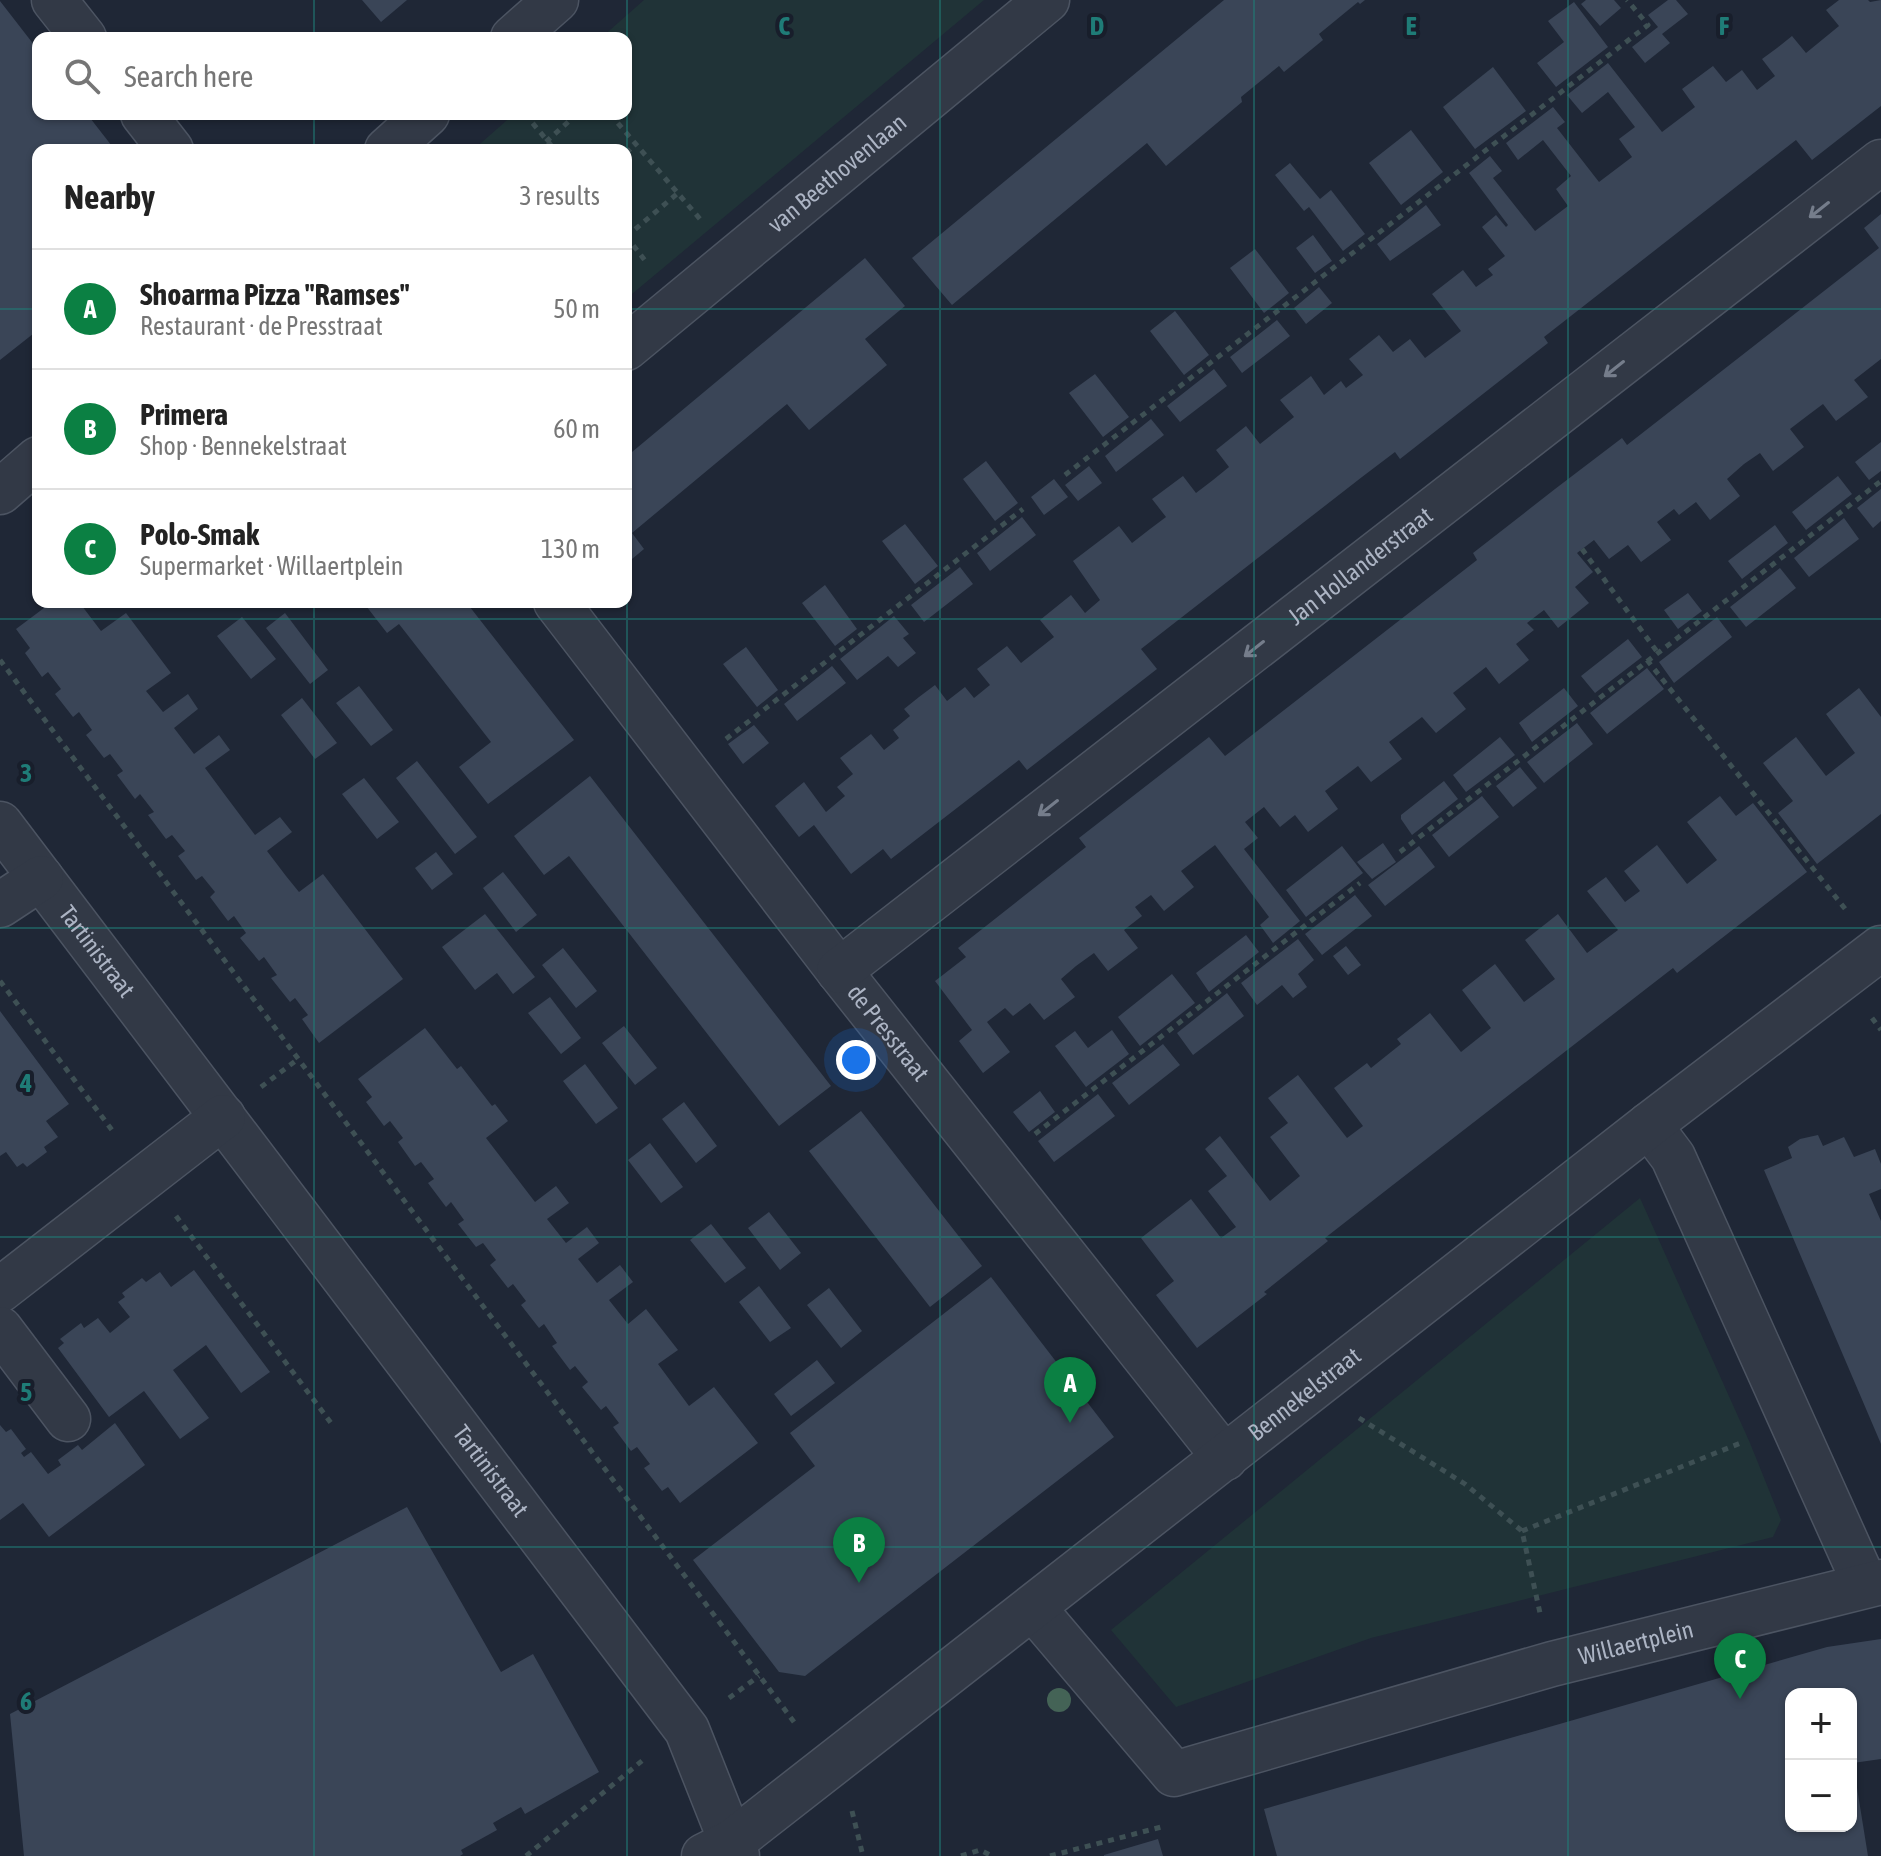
<!DOCTYPE html>
<html lang="en">
<head>
<meta charset="utf-8">
<style>
	:root { --surface:#fff; --page:#f2f2f2; --text:#222; --muted:#767676; --line:#e0e0e0; --accent:#0b8043 }
	body { margin:0; font-family:"Asap Condensed",sans-serif; background:var(--page); color:var(--text) }
	.controls { position:absolute; right:24px; bottom:24px; display:grid; overflow:hidden; border-radius:16px; box-shadow:0 2px 6px #0004 }
	.controls button { width:72px; height:72px; display:grid; place-items:center; padding:0; border:0; border-bottom:2px solid var(--line); background:var(--surface); color:var(--text); font:40px sans-serif }
	.you { position:absolute; left:856px; top:1060px; width:28px; height:28px; margin:-20px; border:6px solid #fff; border-radius:50%; background:#1a73e8; box-shadow:0 0 0 12px #1a73e833 }
	.badge { display:grid; place-items:center; width:52px; height:52px; border-radius:50%; background:var(--accent); color:#fff; font-size:26px; font-weight:700 }
	.pin { position:absolute; translate:-50% -66px; filter:drop-shadow(0 2px 4px #0008) }
	.pin::after { content:''; position:absolute; top:42px; width:28px; height:24px; background:inherit; clip-path:polygon(0 0,100% 0,50% 100%) }
	.list { margin:0; padding:0; list-style:none }
	h2 { display:flex; justify-content:space-between; align-items:center; height:104px; margin:0; padding:0 32px; font-size:34px }
	h2 small { font-size:26px; font-weight:400; color:var(--muted) }
	.list li { display:grid; grid-template-columns:52px 1fr auto; gap:24px; align-items:center; box-sizing:border-box; height:120px; padding:0 32px; border-top:2px solid var(--line) }
	.list b { display:block; font-size:30px; white-space:nowrap }
	.list p { margin:0; font-size:26px; white-space:nowrap; color:var(--muted) }
	.list em { font-size:26px; font-style:normal; color:var(--muted) }
	.icon { flex:none; width:44px; height:44px; fill:none; stroke:currentColor; stroke-width:2; stroke-linecap:round; stroke-linejoin:round }
	.map { position:relative; flex:none; width:1881px; height:1856px; overflow:hidden }
	.search { position:absolute; background:var(--surface); box-shadow:0 2px 6px #0004; left:32px; top:32px; width:600px; height:88px; display:flex; align-items:center; gap:20px; box-sizing:border-box; padding:0 28px; border-radius:16px; color:var(--muted); font-size:30px }
	.panel { position:absolute; background:var(--surface); box-shadow:0 2px 6px #0004; left:32px; top:144px; width:600px; height:464px; border-radius:16px }
	.map>svg:first-child { display:block }
	.green { fill:#203337 }
	.building { fill:#3a4557; fill-rule:evenodd }
	.lines { fill:none; stroke-linecap:round; stroke-linejoin:round }
	.minor-casing { stroke:#4c5462; stroke-width:47 }
	.path { stroke:#3e5054; stroke-width:5; stroke-dasharray:6 6; stroke-linecap:butt }
	.minor { stroke:#323946; stroke-width:44 }
	.tree { fill:#446356 }
	.oneway { stroke:#757d8b }
	.grid { fill:none; stroke:#1f7c77; stroke-width:2; stroke-opacity:0.55 }
	.labels { text-anchor:middle; stroke-width:8; stroke-linejoin:round; paint-order:stroke }
	.street-label { font-size:24px; fill:#acb4c4; stroke:#181e2b }
	.grid-label { font-size:26px; text-anchor:middle; font-weight:bold; fill:#1f7c77; stroke:#181e2b; stroke-width:8; stroke-linejoin:round; paint-order:stroke }
</style>
</head>
<body>
<div class="map">
<svg width="1881" height="1856" viewBox="0 0 1881 1856">
	<rect width="100%" height="100%" fill="#1f2736"/>
	<path class="green" d="M644 0H984L626 299V150H473L514 114H626V38H601Z
		M1640 1198 1750 1443 1781 1520 1773 1537 1371 1638 1176 1707 1111 1630Z"/>
	<path class="building" d="M362 0H407L381 22Z
		M1224 0H1365L1360 4 1358 2 1319 34 1323 40 1284 72 1279 66 1241 97 1242 102 1166 166 1147 143 952 305 912 258Z
		M1586 0H1614L1621 8 1600 26 1581 4Z
		M1668 0H1676L1688 14 1662 34 1670 43 1645 63 1632 47 1658 27 1648 15Z
		M1839 0H1868L1870 2 1881 0V106L1812 160 1796 140 1544 337 1548 343 1400 459 1395 452 1362 477 1141 649 1157 669 1027 770 1019 760 891 859 883 849 851 874 814 825 799 837 775 806 804 782 826 812 845 796 837 787 853 774 840 758 871 734 884 750 899 738 893 730 910 716 904 709 919 697 935 685 947 701 965 687 974 698 990 685 977 669 1007 646 1021 663 1054 637 1040 620 1071 595 1085 613 1100 600 1073 561 1119 526 1132 543 1150 529 1166 517 1152 499 1183 476 1196 493 1213 480 1229 467 1216 450 1246 426 1260 444 1294 417 1280 400 1311 376 1324 395 1341 381 1346 388 1363 375 1349 359 1379 335 1393 352 1410 339 1425 358 1461 331 1432 294 1463 270 1476 287 1493 275 1488 269 1505 256 1482 227 1496 215 1506 227 1508 225 1469 173 1490 156 1502 171 1493 178 1535 231 1568 206 1556 189 1571 176 1543 140 1518 160 1506 143 1553 107 1565 122 1557 128 1599 182 1632 157 1619 139 1635 127 1608 92 1582 113 1567 95 1608 63 1662 132 1695 107 1682 89 1713 66 1726 82 1742 70 1757 90 1775 76 1762 59 1777 48 1792 36 1806 53 1839 26 1826 10Z
		M0 1 38 50V114H87L115 150H38V330L0 360Z
		M1574 2 1608 47 1556 87 1537 63 1564 42 1548 21Z
		M1493 67 1526 111 1475 149 1443 107Z
		M1411 130 1443 172 1401 205 1369 163Z
		M1290 163 1320 199 1331 190 1365 234 1343 251 1309 207 1304 211 1275 175Z
		M1426 205 1441 225 1390 261 1377 244Z
		M1881 214V359L1854 380 1868 397 1836 421 1823 404 1807 416 1790 429 1804 447 1773 471 1760 453 1744 464 1727 479 1740 496 1710 520 1696 502 1679 515 1674 509 1657 522 1671 540 1641 562 1628 545 1609 559 1594 540 1577 553 1593 572 1575 587 1589 603 1558 628 1544 610 1527 623 1534 630 1516 644 1529 660 1499 684 1486 667 1453 693 1466 709 1436 733 1422 717 1389 742 1402 759 1371 782 1358 766 1325 791 1338 809 1308 832 1295 815 1280 827 1264 807 1245 822 1258 838 1244 849 1300 921 1273 943 1260 925 1269 917 1215 845 1181 871 1194 887 1164 911 1151 895 1135 907 1142 916 1124 930 1138 948 1108 971 1094 953 1076 966 1061 979 1075 997 1044 1020 1030 1003 1013 1016 1005 1008 987 1022 1010 1052 983 1073 959 1041 972 1030 935 981 966 957 958 948 1086 847 1079 838 1209 737 1225 756 1477 560 1473 553 1555 489 1622 438 1627 445 1879 248 1864 228Z
		M1313 235 1332 261 1315 273 1296 248Z
		M1255 249 1289 293 1264 313 1230 268Z
		M865 258 905 306 865 339 887 365 809 430 787 404 632 533 644 549 626 564V457Z
		M1319 287 1332 303 1306 324 1294 308Z
		M1175 311 1209 355 1184 375 1150 331Z
		M1277 320 1290 336 1242 373 1230 357Z
		M1214 369 1227 386 1180 422 1167 406Z
		M1095 374 1129 417 1103 437 1069 393Z
		M1151 419 1164 435 1116 472 1105 456Z
		M1881 442V471L1869 480 1855 462Z
		M986 461 1018 503 995 521 963 479Z
		M1089 466 1102 483 1078 501 1065 485Z
		M1838 476 1852 494 1806 530 1792 512Z
		M1054 479 1068 497 1044 515 1031 497Z
		M1881 489V521L1873 528 1857 508Z
		M1022 517 1036 535 990 571 977 553Z
		M1844 518 1859 539 1809 577 1794 558Z
		M905 524 938 566 915 584 882 541Z
		M1775 525 1788 543 1742 579 1728 561Z
		M960 567 973 584 924 622 911 605Z
		M1780 568 1796 588 1746 627 1730 607Z
		M825 585 857 629 835 646 802 603Z
		M1688 593 1702 611 1678 629 1664 610Z
		M52 602H79L101 631 126 613 171 673 146 691 163 712 188 694 198 709 174 728 194 754 219 735 230 750 205 768 225 795 255 835 280 817 292 832 267 851 286 876 299 892 323 874 403 979 319 1043 302 1019 308 1015 295 998 290 1002 271 978 277 975 264 957 259 961 240 938 246 933 234 916 228 921 210 897 215 892 202 876 196 880 178 856 185 851 172 835 166 839 148 815 154 812 140 794 135 799 117 775 123 771 110 754 104 758 86 735 92 730 79 712 73 717 55 694 61 689 48 672 42 677 25 653 30 648 16 629Z
		M363 602H466L574 740 488 804 459 767 491 742 399 624 387 633Z
		M285 613 328 670 310 684 266 628Z
		M894 616 909 634 903 638 916 653 898 667 888 656 857 680 840 659Z
		M242 617 276 659 251 679 217 636Z
		M1717 617 1732 637 1674 683 1659 662Z
		M1628 639 1642 657 1595 693 1581 676Z
		M746 647 778 690 757 707 723 664Z
		M832 666 846 683 797 721 784 704Z
		M1647 668 1664 689 1607 734 1590 713Z
		M359 686 393 730 371 746 336 703Z
		M1564 688 1578 706 1532 742 1519 723Z
		M1859 688 1881 717V814L1817 864 1778 813 1793 801 1763 763 1796 737 1826 776 1855 753 1826 714Z
		M302 698 337 743 315 759 281 715Z
		M1577 723 1593 744 1544 783 1527 762Z
		M754 725 769 743 743 764 728 744Z
		M1500 737 1515 755 1466 792 1453 775Z
		M417 761 477 837 455 854 396 778Z
		M1520 767 1537 788 1513 807 1496 786Z
		M590 776 831 1086 779 1126 569 856 544 875 514 836Z
		M364 778 399 822 377 839 342 794Z
		M1444 781 1458 799 1412 835 1401 819V815Z
		M1482 796 1499 817 1449 857 1432 835Z
		M1720 796 1736 816 1753 803 1807 872 1677 973 1673 968 1389 1188 1325 1238 1328 1241 1264 1292 1267 1294 1197 1348 1156 1295 1174 1281 1141 1238 1191 1199 1221 1238 1236 1227 1208 1191 1227 1176 1205 1149 1220 1136 1270 1201 1300 1176 1270 1137 1288 1123 1268 1098 1298 1075 1347 1138 1363 1126 1334 1088 1367 1063 1371 1068 1401 1044 1397 1039 1430 1013 1461 1052 1491 1028 1462 990 1495 964 1524 1002 1555 979 1525 940 1558 914 1587 953 1618 930 1587 891 1606 877 1625 902 1640 891 1624 871 1657 845 1687 884 1717 860 1687 822Z
		M1383 843 1396 862 1372 879 1357 862Z
		M1342 846 1363 873 1306 917 1286 890Z
		M1419 846 1435 867 1385 906 1368 885Z
		M436 852 453 874 432 890 415 868Z
		M503 872 537 915 516 932 483 888Z
		M1355 895 1372 916 1322 955 1305 934Z
		M485 914 535 977 513 994 497 973 475 990 442 947Z
		M1246 935 1259 952 1209 992 1196 973Z
		M1298 939 1314 960 1298 974 1307 987 1293 998 1282 985 1257 1005 1241 983Z
		M1346 946 1361 965 1348 975 1333 956Z
		M563 948 597 991 576 1008 542 965Z
		M1172 974 1195 1003 1140 1046 1118 1017Z
		M1227 993 1244 1016 1193 1055 1177 1033Z
		M550 997 581 1038 561 1054 528 1013Z
		M0 1011 69 1104 46 1121 58 1137 44 1147 47 1152 27 1167 23 1163 17 1167 6 1152 0 1156Z
		M624 1026 657 1068 635 1085 602 1043Z
		M425 1028 457 1069 461 1066 492 1106 495 1104 508 1121 486 1138 535 1202 556 1186 569 1203 547 1219 566 1243 587 1227 599 1243 578 1259 597 1283 620 1265 633 1282 609 1300 628 1324 646 1309 678 1350 658 1364 689 1406 714 1387 758 1443 680 1503 668 1487 662 1491 644 1468 650 1464 637 1447 631 1451 613 1427 619 1423 606 1406 601 1410 582 1387 588 1382 575 1366 570 1370 552 1346 557 1343 544 1324 539 1328 521 1305 526 1301 513 1284 508 1288 490 1265 496 1260 483 1243 476 1247 458 1224 464 1220 451 1202 446 1207 428 1183 434 1179 421 1162 415 1166 398 1142 403 1138 390 1121 384 1126 366 1102 372 1097 358 1079Z
		M1112 1030 1129 1054 1086 1087 1055 1046 1075 1031 1088 1048Z
		M1163 1044 1180 1065 1129 1105 1112 1083Z
		M585 1064 618 1108 596 1124 563 1081Z
		M1040 1091 1055 1112 1029 1132 1013 1112Z
		M1098 1094 1115 1116 1054 1162 1038 1141Z
		M684 1102 717 1146 696 1163 662 1119Z
		M861 1111 982 1266 930 1307 809 1151Z
		M1818 1135 1823 1146 1844 1137 1854 1157 1875 1149 1881 1164V1189L1869 1194 1881 1221V1444L1764 1170 1792 1158 1788 1147 1800 1139Z
		M650 1143 683 1187 661 1203 628 1160Z
		M769 1212 801 1253 780 1270 748 1228Z
		M711 1224 746 1268 725 1283 690 1240Z
		M194 1270 270 1372 241 1393 206 1345 173 1370 209 1418 180 1439 144 1391 109 1417 58 1348 64 1343 60 1339 81 1323 84 1328 98 1318 110 1333 130 1317 118 1302 125 1297 122 1293 142 1278 146 1282 160 1272 171 1287Z
		M991 1277 1114 1437 805 1676 779 1672 693 1560 815 1466 790 1433Z
		M759 1286 791 1328 770 1342 739 1302Z
		M829 1288 862 1331 841 1348 807 1305Z
		M817 1360 835 1383 791 1416 774 1394Z
		M115 1423 145 1465 49 1537 23 1503 0 1520V1425L6 1432 11 1429 26 1449 21 1453 24 1457 31 1452 48 1474 61 1465 58 1460 78 1445 82 1450Z
		M407 1507 501 1672 533 1654 599 1772 525 1814 521 1807 493 1823 497 1830 461 1850 463 1854 460 1856H24L10 1714Z
		M1881 1639V1759L1853 1763 1868 1856H1277L1264 1809 1827 1647ZM1791 1694H1851V1826H1791Z
		M1158 1839 1163 1856H1104V1855Z"/>
	<g class="lines">
		<defs>
			<g id="minor">
				<path d="M54 0 84 38"/>
				<path d="M513 38 556 0"/>
				<path d="M143 114 171 150"/>
				<path d="M387 150 427 114"/>
				<path id="s1" d="M626 348 1047 0"/>
				<path d="M0 492 38 459"/>
				<path id="s2" d="M556 602 839 971 1225 1458"/>
				<path id="s3" d="M0 824 687 1730 737 1856"/>
				<path d="M0 905 41 878"/>
				<path id="s4" d="M839 971 1881 162"/>
				<path d="M1649 1125 1673 1157 1865 1584"/>
				<path d="M0 1290 223 1117"/>
				<path d="M0 1329 68 1419"/>
				<path id="s5" d="M1033 1608 1174 1774 1552 1664 1881 1582"/>
				<path id="s6" d="M704 1856 732 1842 1649 1125 1881 948"/>
			</g>
		</defs>
		<use href="#minor" class="minor-casing"/>
		<path class="path" d="M525 114 555 150
			M610 114 700 219
			M537 150 577 114
			M626 153 636 144
			M626 236 647 263
			M626 237 678 193
			M1065 475 1648 25 1627 0
			M1582 549 1658 653
			M0 660 797 1726
			M1647 660 1846 910
			M726 739 1023 509
			M1400 852 1881 481
			M0 981 115 1134
			M1872 1018 1881 1030
			M261 1087 298 1059
			M1035 1134 1360 883
			M176 1216 331 1423
			M1359 1418 1465 1484 1522 1531 1540 1613
			M1522 1531 1743 1442
			M729 1698 759 1676
			M852 1811 863 1856
			M526 1856 643 1760
			M961 1856 980 1850 992 1856
			M1050 1856 1165 1826"/>
		<use href="#minor" class="minor"/>
	</g>
	<circle class="tree" cx="1059" cy="1700" r="12"/>
	<defs><path id="oneway-shaft" d="M-6 0H5M1.5-3L5.5 0L1.5 3" fill="none" stroke-width="1.6" stroke-linecap="round" stroke-linejoin="round" transform="scale(2)"/></defs>
	<g class="oneway">
		<use href="#oneway-shaft" transform="translate(1819 210) rotate(142)"/>
		<use href="#oneway-shaft" transform="translate(1614 369) rotate(142)"/>
		<use href="#oneway-shaft" transform="translate(1254 649) rotate(142)"/>
		<use href="#oneway-shaft" transform="translate(1048 808) rotate(142)"/>
	</g>
	<path class="grid" d="M314 0V38M627 0V1856M940 0V1856M1254 0V1856M1568 0V1856M314 114V150M0 309H38M626 309H1881M314 602V1856M0 619H1881M0 928H1881M0 1237H1881M0 1547H1881"/>
	<g class="labels">
		<g class="street-label">
			<text dy="8" stroke="none"><textPath href="#s1" startOffset="274">van Beethovenlaan</textPath></text>
			<text dy="8" stroke="none"><textPath href="#s4" startOffset="660">Jan Hollanderstraat</textPath></text>
			<text dy="8" stroke="none"><textPath href="#s3" startOffset="160">Tartinistraat</textPath></text>
			<text dy="8" stroke="none"><textPath href="#s2" startOffset="544">de Presstraat</textPath></text>
			<text dy="8" stroke="none"><textPath href="#s6" startOffset="758">Bennekelstraat</textPath></text>
			<text dy="8" stroke="none"><textPath href="#s3" startOffset="812">Tartinistraat</textPath></text>
			<text dy="8" stroke="none"><textPath href="#s5" startOffset="698">Willaertplein</textPath></text>
		</g>
	</g>
	<g class="grid-label">
		<text x="784" y="35">C</text>
		<text x="1097" y="35">D</text>
		<text x="1411" y="35">E</text>
		<text x="1724" y="35">F</text>
		<text x="26" y="782">3</text>
		<text x="26" y="1092">4</text>
		<text x="26" y="1401">5</text>
		<text x="26" y="1710">6</text>
	</g>
</svg>
<div class="controls">
<button>+</button>
<button>−</button>
</div>
<div class="you"></div>
<div class="pin badge" style="left:1070px;top:1423px">A</div>
<div class="pin badge" style="left:859px;top:1583px">B</div>
<div class="pin badge" style="left:1740px;top:1699px">C</div>
<div class="search"><svg class="icon" aria-label="search" viewBox="0 0 24 24"><circle cx="10" cy="10" r="6"/><path d="M15 15l6 6"/></svg>Search here</div>
<section class="panel">
<h2>Nearby<small>3 results</small></h2>
<ul class="list">
<li><span class="badge">A</span><div><b>Shoarma Pizza &quot;Ramses&quot;</b><p>Restaurant · de Presstraat</p></div><em>50 m</em></li>
<li><span class="badge">B</span><div><b>Primera</b><p>Shop · Bennekelstraat</p></div><em>60 m</em></li>
<li><span class="badge">C</span><div><b>Polo-Smak</b><p>Supermarket · Willaertplein</p></div><em>130 m</em></li>
</ul>
</section>
</div>
</body>
</html>
